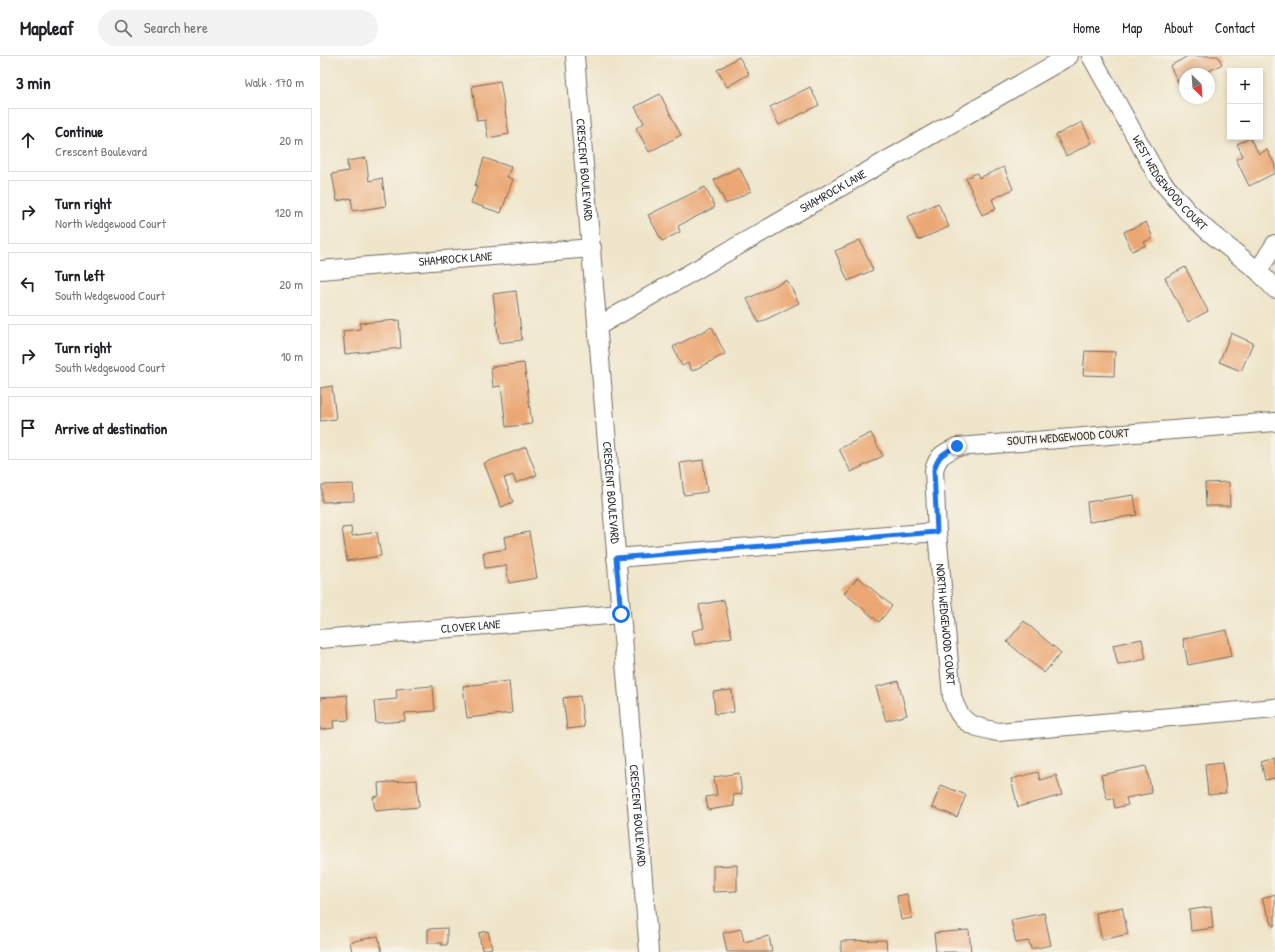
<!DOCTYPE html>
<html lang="en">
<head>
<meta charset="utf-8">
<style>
	:root { --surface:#fff; --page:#f2f2f2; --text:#202124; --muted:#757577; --line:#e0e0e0 }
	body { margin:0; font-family:"Patrick Hand",sans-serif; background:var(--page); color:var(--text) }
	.controls { position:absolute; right:12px; top:12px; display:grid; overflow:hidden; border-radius:0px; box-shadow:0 2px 6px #0003 }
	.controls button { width:36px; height:36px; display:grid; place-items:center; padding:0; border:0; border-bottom:1px solid var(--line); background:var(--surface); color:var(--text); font:20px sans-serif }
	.compass { position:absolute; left:859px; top:12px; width:36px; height:36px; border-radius:50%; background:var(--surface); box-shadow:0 2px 6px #0003; rotate:155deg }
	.stop { position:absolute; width:12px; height:12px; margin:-9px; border:3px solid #1a73e8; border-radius:50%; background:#fff }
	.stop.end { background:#1a73e8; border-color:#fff; box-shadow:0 1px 4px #0008 }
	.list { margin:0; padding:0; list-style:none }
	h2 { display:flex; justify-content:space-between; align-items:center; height:52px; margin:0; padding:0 16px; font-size:17px }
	h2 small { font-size:13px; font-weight:400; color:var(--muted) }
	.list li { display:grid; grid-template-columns:26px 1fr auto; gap:12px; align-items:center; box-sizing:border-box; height:64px; margin:0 8px 8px; padding:0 8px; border:1px solid var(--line); border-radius:0px }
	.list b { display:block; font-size:15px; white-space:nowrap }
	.list p { margin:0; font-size:13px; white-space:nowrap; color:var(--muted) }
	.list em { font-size:13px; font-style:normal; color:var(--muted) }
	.icon { flex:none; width:22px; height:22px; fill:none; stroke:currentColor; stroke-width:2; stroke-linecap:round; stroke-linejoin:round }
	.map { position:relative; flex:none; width:955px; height:896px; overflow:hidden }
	header { display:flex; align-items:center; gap:24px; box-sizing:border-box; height:56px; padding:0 20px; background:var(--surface); border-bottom:1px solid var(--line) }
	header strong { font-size:19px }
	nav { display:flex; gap:22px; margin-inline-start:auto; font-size:14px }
	.search { width:280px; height:36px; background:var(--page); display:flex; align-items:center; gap:10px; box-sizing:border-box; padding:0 14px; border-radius:22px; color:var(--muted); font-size:15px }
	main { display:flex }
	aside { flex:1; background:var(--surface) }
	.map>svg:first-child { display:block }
	.building { fill:#eba773 }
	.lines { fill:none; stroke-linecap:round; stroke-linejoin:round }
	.minor-casing { stroke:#706c63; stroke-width:20 }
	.minor { stroke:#fff; stroke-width:18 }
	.route { stroke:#1a73e8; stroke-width:5 }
	.labels { text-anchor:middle; stroke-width:3.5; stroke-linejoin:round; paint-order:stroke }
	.street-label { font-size:12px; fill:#2b2b2b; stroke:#f7f3e8 }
</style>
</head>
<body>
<header>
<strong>Mapleaf</strong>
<div class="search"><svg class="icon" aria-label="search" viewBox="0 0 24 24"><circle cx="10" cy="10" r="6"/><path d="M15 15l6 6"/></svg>Search here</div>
<nav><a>Home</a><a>Map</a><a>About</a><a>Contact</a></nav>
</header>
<main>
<aside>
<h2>3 min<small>Walk · 170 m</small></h2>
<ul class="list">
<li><svg class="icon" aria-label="ahead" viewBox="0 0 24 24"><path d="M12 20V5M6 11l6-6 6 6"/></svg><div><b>Continue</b><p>Crescent Boulevard</p></div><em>20 m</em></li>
<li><svg class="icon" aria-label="right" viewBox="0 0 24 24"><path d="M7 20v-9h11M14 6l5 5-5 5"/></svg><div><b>Turn right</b><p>North Wedgewood Court</p></div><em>120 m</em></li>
<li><svg class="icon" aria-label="left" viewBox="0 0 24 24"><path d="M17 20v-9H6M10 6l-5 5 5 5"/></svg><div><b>Turn left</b><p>South Wedgewood Court</p></div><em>20 m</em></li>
<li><svg class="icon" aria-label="right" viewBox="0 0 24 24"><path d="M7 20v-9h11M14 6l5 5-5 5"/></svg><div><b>Turn right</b><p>South Wedgewood Court</p></div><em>10 m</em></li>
<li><svg class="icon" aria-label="arrive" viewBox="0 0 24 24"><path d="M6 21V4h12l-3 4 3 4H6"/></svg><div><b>Arrive at destination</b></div></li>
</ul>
</aside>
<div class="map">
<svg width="955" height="896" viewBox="0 0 955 896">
	<rect width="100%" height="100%" fill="#f7f3e8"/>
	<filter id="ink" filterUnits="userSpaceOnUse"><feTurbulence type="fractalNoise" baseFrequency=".025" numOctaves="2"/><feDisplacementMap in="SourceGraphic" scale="8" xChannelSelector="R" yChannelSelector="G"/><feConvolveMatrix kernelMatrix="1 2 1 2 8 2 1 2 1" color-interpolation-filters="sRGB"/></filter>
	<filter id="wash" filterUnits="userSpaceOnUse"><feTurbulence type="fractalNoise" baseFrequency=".012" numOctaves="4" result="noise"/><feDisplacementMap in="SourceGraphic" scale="16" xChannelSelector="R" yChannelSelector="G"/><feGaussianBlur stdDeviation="0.9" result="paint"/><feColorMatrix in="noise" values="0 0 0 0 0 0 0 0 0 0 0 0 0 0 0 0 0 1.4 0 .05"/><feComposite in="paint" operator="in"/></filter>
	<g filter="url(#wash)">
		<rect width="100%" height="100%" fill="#efe5ca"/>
		<g id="blocks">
			<path class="building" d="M868 0H898L902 8 884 18H865V28L860 30 850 10Z
				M419 1 429 18 407 31 397 14Z
				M180 25 189 78 168 82 165 64 157 65 152 30Z
				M490 31 499 49 459 69 450 51Z
				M340 38 361 79 329 96 316 72 324 67 315 51Z
				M762 66 772 87 746 100 736 79Z
				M930 82 939 98 947 94 955 109V117L929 130 916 103 923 100 917 88Z
				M46 102 49 125 62 122 66 150 33 155 31 142 17 145 12 118 28 115 27 105Z
				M164 102 191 111 187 121 193 123 181 157 151 147 157 131 155 130Z
				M419 111 431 135 406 148 394 124Z
				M684 111 693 133 672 143 676 153 662 159 646 122 657 117 659 122Z
				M385 131 395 151 358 170 360 176 342 185 328 159Z
				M618 147 629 171 598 184 587 161Z
				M826 166 833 182 824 186 826 189 812 195 804 176Z
				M540 184 553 214 528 225 515 195Z
				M865 211 888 255 868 266 845 222Z
				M467 224 479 247 439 267 427 243Z
				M196 235 202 284 179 287 173 238Z
				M79 264 81 292 25 298 23 275 40 273V267Z
				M392 271 405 298 372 315 368 307 362 310 353 291Z
				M911 277 933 287 921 315 899 306Z
				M765 295 795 296 794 320 763 319Z
				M204 307 212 368 186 371 181 330 173 331 171 311Z
				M12 330 16 363 0 365V332Z
				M551 377 563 400 531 416 519 393Z
				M206 391 217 419 196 427 193 419 184 422 193 446 181 451 164 407Z
				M383 404 387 436 364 439 360 407Z
				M909 426 910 450H886L885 427Z
				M33 428 34 445 2 446V429Z
				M814 439 817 459 769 466 767 446Z
				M31 471 32 480 57 476 61 500 27 505 22 472Z
				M209 476 217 522 189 527 186 509 165 512 163 497 186 493 184 481Z
				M538 521 572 550 559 566 524 537Z
				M404 544 412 581 375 589 372 575 384 572 379 549Z
				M704 565 741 597 724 617 687 586Z
				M907 574 912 600 868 609 863 583Z
				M822 583 826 603 798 609 793 589Z
				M189 625 192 657 147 662 143 630Z
				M578 625 587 659 566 665 556 631Z
				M113 630 115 655 85 657V665L56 667 54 645 77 643 76 633Z
				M412 634 414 656 395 658 393 636Z
				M27 639 29 664 13 665 14 672 0 674V642Z
				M260 640 264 671 247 673 243 642Z
				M955 702V722L945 724 941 706Z
				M903 706 906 737 888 739 885 708Z
				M826 710 832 737 806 742 808 749 795 752 793 742 787 743 781 719Z
				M718 716 720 724 736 719 742 739 698 751 691 723Z
				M419 717 422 738 413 739 414 750 388 754 386 741 397 739 394 721Z
				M97 724 99 751 55 755 53 741 59 740 58 727Z
				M621 729 646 739 637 761 612 751Z
				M417 809V835L393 836V810Z
				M587 838 592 862 581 864 577 840Z
				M955 838V869L953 870 942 843Z
				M802 851 808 878 782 884 776 857Z
				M891 851 893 872 871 875 869 854Z
				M724 857 731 889 711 893 709 885 696 887 691 864Z
				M127 872V889H121L122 887H108V873Z
				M421 873 424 886 449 880 452 896H407L403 877Z
				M649 874 651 896H616L614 877Z
				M168 875 172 892 162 894 159 877Z
				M58 880 62 896H32L30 886Z
				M566 884 567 896H521V885Z"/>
		</g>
	</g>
	<g filter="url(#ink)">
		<use href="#blocks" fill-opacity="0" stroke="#706c63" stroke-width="1"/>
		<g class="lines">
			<defs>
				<g id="minor">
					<path id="s1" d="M255 0 329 896"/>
					<path id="s2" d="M771 0 838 121 867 155 889 176 938 215 955 233"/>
					<path id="s3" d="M0 214 272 192"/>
					<path d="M938 215 955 188"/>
					<path id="s4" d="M278 270 749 0"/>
					<path id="s5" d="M955 366 637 391C623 398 619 398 614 414L617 476 632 640C640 669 651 670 678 676L955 652"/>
					<path d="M296 502 617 476"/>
					<path id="s6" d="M0 583 301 558"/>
				</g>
			</defs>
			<use href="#minor" class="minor-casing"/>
			<use href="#minor" class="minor"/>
		</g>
	</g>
	<g class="lines" filter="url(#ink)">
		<path class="route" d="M301 558 296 502 617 476 614 414C619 398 623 398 637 390"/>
	</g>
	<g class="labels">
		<g class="street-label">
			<text dy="4" stroke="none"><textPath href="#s1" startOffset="114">CRESCENT BOULEVARD</textPath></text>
			<text dy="4" stroke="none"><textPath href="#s2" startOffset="150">WEST WEDGEWOOD COURT</textPath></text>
			<text dy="4" stroke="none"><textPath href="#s4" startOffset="271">SHAMROCK LANE</textPath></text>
			<text dy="4" stroke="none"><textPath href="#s3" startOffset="136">SHAMROCK LANE</textPath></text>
			<text transform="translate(748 381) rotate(-4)" y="4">SOUTH WEDGEWOOD COURT</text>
			<text dy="4" stroke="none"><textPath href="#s1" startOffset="438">CRESCENT BOULEVARD</textPath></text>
			<text dy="4" stroke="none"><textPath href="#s5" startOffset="508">NORTH WEDGEWOOD COURT</textPath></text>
			<text dy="4" stroke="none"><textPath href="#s6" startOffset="151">CLOVER LANE</textPath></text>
			<text dy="4" stroke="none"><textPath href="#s1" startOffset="762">CRESCENT BOULEVARD</textPath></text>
		</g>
	</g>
</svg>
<div class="controls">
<button>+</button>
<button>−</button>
</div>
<svg class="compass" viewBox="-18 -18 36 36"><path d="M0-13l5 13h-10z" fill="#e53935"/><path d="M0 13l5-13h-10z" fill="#757577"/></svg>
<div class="stop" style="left:301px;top:558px"></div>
<div class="stop end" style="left:637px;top:390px"></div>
</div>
</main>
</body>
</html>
